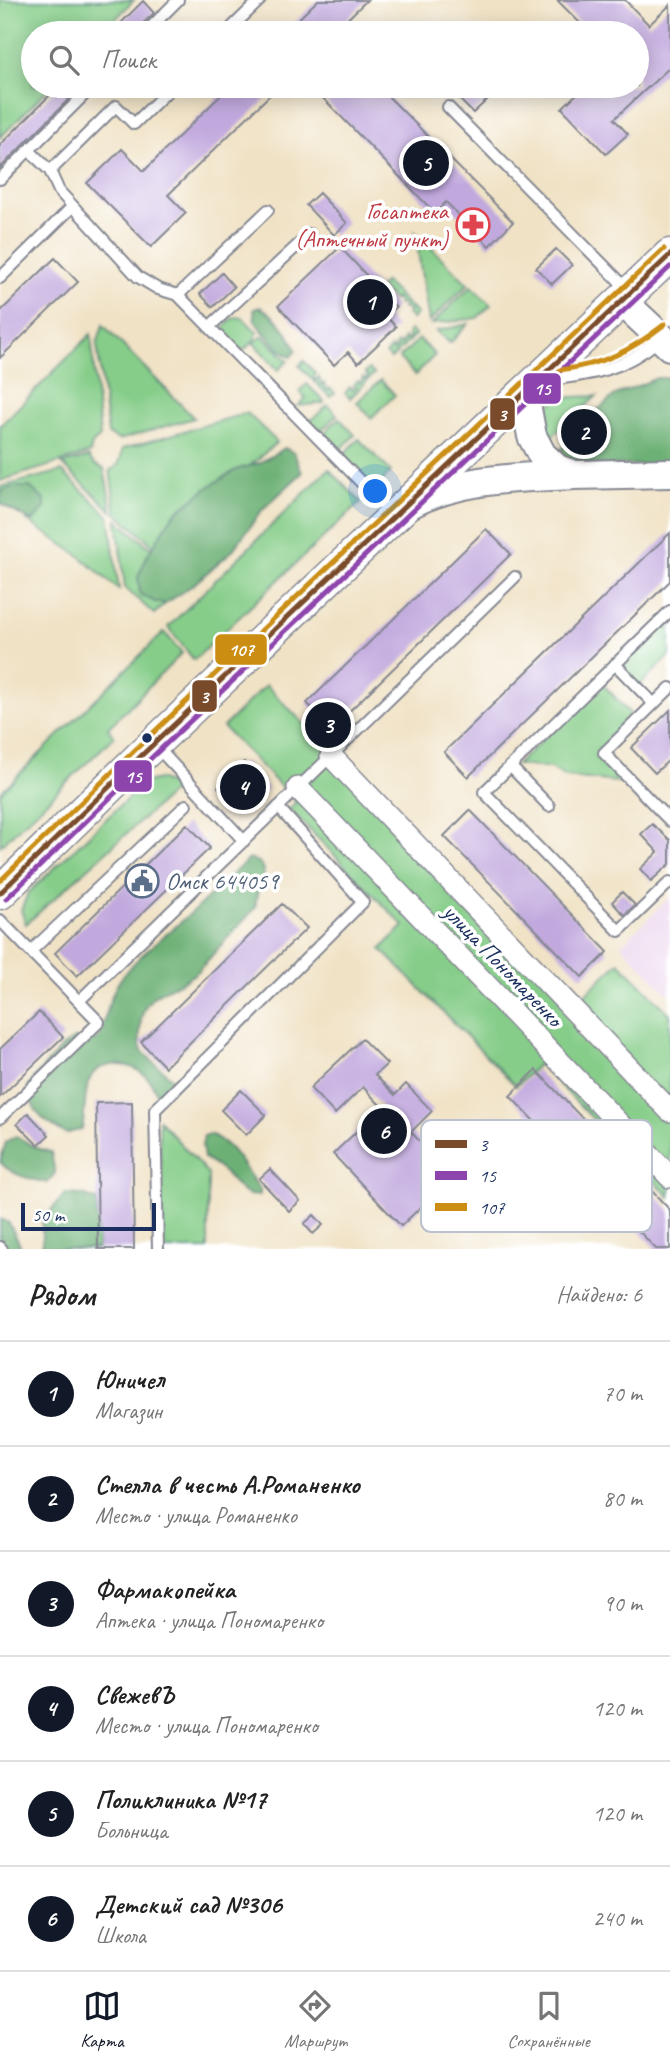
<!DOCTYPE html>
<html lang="ru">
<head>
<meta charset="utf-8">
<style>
	:root { --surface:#fff; --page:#f2f2f2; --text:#222; --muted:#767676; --line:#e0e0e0; --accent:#111827 }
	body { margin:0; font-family:Caveat,sans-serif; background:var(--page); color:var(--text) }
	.scale { position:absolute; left:21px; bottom:18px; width:135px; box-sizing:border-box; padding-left:7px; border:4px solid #1b2f5e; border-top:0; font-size:19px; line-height:24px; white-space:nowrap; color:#1b2f5e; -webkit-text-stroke:5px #fff; paint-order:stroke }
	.you { position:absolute; left:376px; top:492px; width:24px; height:24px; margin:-18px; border:5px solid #fff; border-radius:50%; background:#1a73e8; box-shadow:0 0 0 10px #1a73e833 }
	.badge { display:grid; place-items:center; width:46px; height:46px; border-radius:50%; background:var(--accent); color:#fff; font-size:23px; font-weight:700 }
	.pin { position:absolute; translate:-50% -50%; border:4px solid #fff; box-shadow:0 2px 7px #0006 }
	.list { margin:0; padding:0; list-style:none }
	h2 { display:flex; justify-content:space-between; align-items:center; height:91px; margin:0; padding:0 28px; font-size:30px }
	h2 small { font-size:23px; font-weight:400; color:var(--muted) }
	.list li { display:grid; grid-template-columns:46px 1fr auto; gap:21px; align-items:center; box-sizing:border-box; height:105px; padding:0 28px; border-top:2px solid var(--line) }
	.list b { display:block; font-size:26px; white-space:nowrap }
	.list p { margin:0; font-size:23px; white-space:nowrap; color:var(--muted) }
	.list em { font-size:23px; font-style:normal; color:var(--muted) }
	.icon { flex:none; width:38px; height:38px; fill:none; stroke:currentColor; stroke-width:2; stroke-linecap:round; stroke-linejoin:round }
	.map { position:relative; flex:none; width:670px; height:1249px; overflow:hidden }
	.search { position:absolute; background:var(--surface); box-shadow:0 4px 18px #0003; left:21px; right:21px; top:21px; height:77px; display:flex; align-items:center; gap:18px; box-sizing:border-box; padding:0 24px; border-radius:38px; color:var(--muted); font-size:26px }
	.sheet { height:721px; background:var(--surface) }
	nav { display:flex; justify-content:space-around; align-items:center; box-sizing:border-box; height:98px; border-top:2px solid var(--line); background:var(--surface); font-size:19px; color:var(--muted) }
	nav a { display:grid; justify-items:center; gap:4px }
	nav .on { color:var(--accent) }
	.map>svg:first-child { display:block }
	.built { fill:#ead1ec }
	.green { fill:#86cd89; stroke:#507e74; stroke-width:2 }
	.forest { fill:#6cb075; stroke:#44706a; stroke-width:2 }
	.building { fill:#c1a9de }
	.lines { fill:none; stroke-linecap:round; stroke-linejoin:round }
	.lane-casing { stroke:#868892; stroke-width:14 }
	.street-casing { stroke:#868892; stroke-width:24 }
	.secondary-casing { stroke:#868892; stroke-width:32 }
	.primary-casing { stroke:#868892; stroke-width:35 }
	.lane { stroke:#fff; stroke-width:10 }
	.street { stroke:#fff; stroke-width:21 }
	.secondary { stroke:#fff; stroke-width:28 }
	.primary { stroke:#fff; stroke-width:32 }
	.bus-1-casing { stroke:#fff; stroke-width:10 }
	.bus-2-casing { stroke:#fff; stroke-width:10 }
	.bus-3-casing { stroke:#fff; stroke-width:10 }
	.bus-1 { stroke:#7a4b2a; stroke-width:5 }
	.bus-2 { stroke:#8e44ad; stroke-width:5 }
	.bus-3 { stroke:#cb8e13; stroke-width:5 }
	.bus-dot { fill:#1b2f5e; stroke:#fff; stroke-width:2.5 }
	.labels { text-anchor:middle; stroke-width:7; stroke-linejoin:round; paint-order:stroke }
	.health-label { font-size:24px; fill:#be3a42; stroke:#fff; text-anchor:end }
	.service-label { font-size:24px; fill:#4e5e75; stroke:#fff; text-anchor:start }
	.street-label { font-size:24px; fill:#1b2f5e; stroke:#fff }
	.key { fill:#fff; stroke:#bbc1cf; stroke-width:2 }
	.key-label { font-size:19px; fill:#1b2f5e }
	.line-badge { stroke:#fff; stroke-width:2.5 }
	.badge-label { font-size:19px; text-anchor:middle; font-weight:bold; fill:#fff }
</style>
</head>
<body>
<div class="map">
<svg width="670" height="1249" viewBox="0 0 670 1249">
	<rect width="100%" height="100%" fill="#fff"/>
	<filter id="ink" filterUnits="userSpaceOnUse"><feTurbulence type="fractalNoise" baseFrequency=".0143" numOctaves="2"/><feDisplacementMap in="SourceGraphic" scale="14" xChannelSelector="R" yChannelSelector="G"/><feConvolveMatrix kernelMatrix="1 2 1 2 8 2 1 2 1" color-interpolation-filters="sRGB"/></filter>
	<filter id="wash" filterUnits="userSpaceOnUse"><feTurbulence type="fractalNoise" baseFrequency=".00686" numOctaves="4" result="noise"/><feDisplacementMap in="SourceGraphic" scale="28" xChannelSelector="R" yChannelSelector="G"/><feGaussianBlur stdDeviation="1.57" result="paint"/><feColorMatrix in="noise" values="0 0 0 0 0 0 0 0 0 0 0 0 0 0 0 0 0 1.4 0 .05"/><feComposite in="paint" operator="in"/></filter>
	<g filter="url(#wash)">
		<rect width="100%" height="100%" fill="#f0e2c5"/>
		<path class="built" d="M670 897V996L621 945Z"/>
		<path class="green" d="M0 0H134L102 33H33V86H51L0 138Z
			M415 232 468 284 429 322Z
			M385 282 417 314 412 319 407 314 410 311 402 308 404 306 402 303 399 305 396 298 393 300 380 287Z
			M471 286 491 305 477 318 432 324Z
			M234 317 243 318 257 332 254 342 263 336 288 361 278 370 253 342 244 350H236L225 337V326Z
			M468 324 450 343 436 331Z
			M103 325 194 418 119 440 108 434 97 344Z
			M410 330 415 335 391 359 386 354 391 348 394 351 397 348 395 346 398 343 401 345 404 338 406 340 409 337 407 334Z
			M91 334 100 437 92 444 90 453 0 481V426Z
			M419 339 435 355 415 375 399 358Z
			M304 361 316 374 313 378 316 380 319 377 321 385 324 383 327 390 330 388 335 393 330 397 299 366Z
			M369 369 374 374 350 398 345 393 350 387 353 390 356 387 354 385 357 381 360 383 363 377 366 379 368 376 365 373Z
			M381 380 395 395 371 418 357 402Z
			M307 384 324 401V403L298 406 306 398 299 391Z
			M597 396 552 436 540 435C543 392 562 398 597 396Z
			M328 405 337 415 319 432 309 422Z
			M247 413 277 442 250 466 236 470 207 488 174 514 154 546 116 513 110 470C119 467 122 459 122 449Z
			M339 418 355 435 337 453 321 436Z
			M359 439 391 472 373 490 341 457Z
			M89 457 94 464 104 469 112 511 62 464Z
			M329 469 361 502 194 660 168 627Z
			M62 471 109 516 119 590 81 557 26 520 33 521 0 492V487Z
			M117 520 152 549 148 554 155 602 165 604 154 614 125 588Z
			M665 620 670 625V656L639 686 618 665Z
			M164 632 182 653 108 728 114 737 0 846V793Z
			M602 683 632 716 598 752 629 783 566 777 550 768 516 765Z
			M266 685 577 1002 619 962 670 1014V1197L539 1064 516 1086 381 949 404 926 289 809 296 802 223 727Z
			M159 779 177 788 26 924 21 910 28 893 145 782Z
			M159 1120 208 1174V1249H163Z"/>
		<path class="forest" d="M260 307C275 315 290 333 296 350L291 357 279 349 261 329 255 321 254 309Z
			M657 378H670V465H581L553 455 565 446H591L590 424 585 421 615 395Z
			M285 448 294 453 302 473 263 509 232 551 194 584 165 604 155 602 140 594 138 577 148 554 174 514 207 488 236 470 259 463Z
			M15 487H30L45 501V508L33 521C27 520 7 507 0 503 0 490 3 489 15 487Z
			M249 859 259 862 263 869 264 877 257 894 255 908 198 971C171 994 142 986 140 1030 140 1038 138 1046 143 1052 151 1061 163 1069 172 1079L175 1083 170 1092 157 1095C150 1074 133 1063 111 1065 104 1066 96 1069 92 1075 83 1090 86 1113 82 1129L66 1134C43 1120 31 1114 28 1086 43 1068 55 1051 75 1038L86 1042 98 1039C106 1021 107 1000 118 983 136 955 165 937 189 915 210 897 228 877 249 859Z
			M210 1134C238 1148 241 1167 260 1189V1195C243 1198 238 1186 228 1176 221 1169 212 1164 204 1158L202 1145 204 1136Z
			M16 1136 39 1149 51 1152 55 1173 47 1183C28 1178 13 1176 0 1162L6 1142Z
			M65 1194 82 1195 97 1200 98 1249H42V1221Z
			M0 1219 9 1223 22 1249H0Z"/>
		<g id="blocks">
			<path class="building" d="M318 0H367L333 33H284Z
				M557 0H625L649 25 670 5V67L614 119 628 134 606 154 562 108 585 86H637V33H590Z
				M143 1 154 13 139 27 137 33H111Z
				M59 86H82L0 168V145Z
				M230 86H279L168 195 186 213 151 247 87 183 122 149 144 171Z
				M334 86H343L353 96 364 86H378L513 222 489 246 446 202 435 213 322 97Z
				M446 86H472L487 100 473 113Z
				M319 193 347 223 334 235 306 205Z
				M340 247 396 307 386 316 396 327 358 363 348 352 334 365 278 306Z
				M556 249 572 265 552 284 536 268Z
				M55 258 78 282 0 358V312Z
				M222 273 234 287 213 307 200 294Z
				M486 529 511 554 331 729 307 703Z
				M670 533V581L468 777 444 752Z
				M670 710V759L655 773 631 748Z
				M244 762 268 788 242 812 218 787Z
				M470 810 608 952 582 977 444 836Z
				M187 824 210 848 77 976 55 953Z
				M652 824 670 840V864L651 881 640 869 658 852 641 834Z
				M622 892 635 905 624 915 612 902Z
				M282 904 307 928 165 1067 141 1042Z
				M39 1012 63 1037 0 1097V1049Z
				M362 1039 387 1064 375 1075 395 1095 406 1084 432 1111 411 1132 453 1176 401 1226 333 1154 382 1107 363 1087 335 1114 310 1088Z
				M536 1070 670 1210V1249H656L510 1096Z
				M241 1090 266 1115 246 1135 221 1110Z
				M132 1102 134 1249H98L96 1103Z
				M28 1113 49 1135 38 1145 17 1124Z
				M270 1169 300 1201 289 1211 259 1179Z
				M314 1215 323 1225 313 1234 304 1224Z"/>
		</g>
	</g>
	<g filter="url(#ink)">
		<use href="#blocks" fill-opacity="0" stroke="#868892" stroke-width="2"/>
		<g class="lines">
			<defs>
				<path id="lane" d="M145 33 178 0
					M226 33 260 0
					M448 107 628 290
					M29 150 50 171 59 191 138 277 158 289 178 295 392 514
					M50 171 116 106 134 124 173 86
					M0 179 93 86
					M0 278 73 206
					M178 295 268 210
					M209 327 310 234
					M549 380C596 374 622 370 659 340
					M670 611 484 792 619 931 670 882
					M615 664 654 704
					M670 688 604 753 670 821
					M155 745 244 841
					M510 766 549 806
					M0 920 99 1022 0 1118
					M31 951 186 805
					M79 1001 515 577
					M0 1247 2 1249
					M158 1249 155 1110 363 902 278 807"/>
				<path id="street" d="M331 756 670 1111
					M298 788 670 1177"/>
				<path id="secondary" d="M622 301 670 346
					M524 393 532 436 542 455 557 469 574 475 670 473
					M412 503C462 477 519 478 574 475"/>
				<path id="primary" d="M0 893 141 756 670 255"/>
			</defs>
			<use href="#lane" class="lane-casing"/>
			<use href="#street" class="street-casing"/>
			<use href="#secondary" class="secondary-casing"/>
			<use href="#primary" class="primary-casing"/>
			<use href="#lane" class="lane"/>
			<use href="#street" class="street"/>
			<use href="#secondary" class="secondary"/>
			<use href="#primary" class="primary"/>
			<defs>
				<path id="bus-1" d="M0 893 141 756 670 255"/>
				<path id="bus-2" d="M6 899 147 762 670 267"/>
				<path id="bus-3" d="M560 370C604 364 629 352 665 324
					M0 881 135 750 664 249"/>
			</defs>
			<use href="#bus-1" class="bus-1-casing"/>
			<use href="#bus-2" class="bus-2-casing"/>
			<use href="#bus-3" class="bus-3-casing"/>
			<use href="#bus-1" class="bus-1"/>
			<use href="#bus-2" class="bus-2"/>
			<use href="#bus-3" class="bus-3"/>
		</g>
	</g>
	<defs>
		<symbol id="pharmacy-ring" viewBox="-11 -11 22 22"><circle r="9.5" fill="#fff" stroke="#e0444e" stroke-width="1.5"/><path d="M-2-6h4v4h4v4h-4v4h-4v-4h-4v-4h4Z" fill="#e0444e"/></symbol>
		<symbol id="civic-ring" viewBox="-11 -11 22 22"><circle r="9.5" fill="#fff" stroke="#5c6f8a" stroke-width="1.5"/><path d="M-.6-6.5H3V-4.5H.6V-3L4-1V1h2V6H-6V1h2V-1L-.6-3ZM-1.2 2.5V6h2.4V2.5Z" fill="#5c6f8a"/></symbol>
	</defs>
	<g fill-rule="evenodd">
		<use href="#pharmacy-ring" x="454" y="206" width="38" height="38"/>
		<use href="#civic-ring" x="123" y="862" width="38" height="38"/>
	</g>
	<circle class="bus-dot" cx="147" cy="738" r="6"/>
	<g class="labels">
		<g class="health-label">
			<text x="448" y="219">Госаптека<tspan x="448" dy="28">(Аптечный пункт)</tspan></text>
		</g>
		<g class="service-label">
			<text x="166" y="889">Омск 644059</text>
		</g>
		<g class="street-label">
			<text transform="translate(503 965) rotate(46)" y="8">улица Пономаренко</text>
		</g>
	</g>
	<rect x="421" y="1120" width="231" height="112" rx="10" class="key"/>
	<rect x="435" y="1140" width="32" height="8" fill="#7a4b2a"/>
	<rect x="435" y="1171" width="32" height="9" fill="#8e44ad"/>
	<rect x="435" y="1203" width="32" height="8" fill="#cb8e13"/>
	<g class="key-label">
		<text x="479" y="1151">3</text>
		<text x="479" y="1182">15</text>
		<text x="479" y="1214">107</text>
	</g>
	<g class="line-badge">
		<rect x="522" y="372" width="40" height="33" rx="7" fill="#8e44ad"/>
		<rect x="489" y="397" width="27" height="34" rx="7" fill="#7a4b2a"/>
		<rect x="214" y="633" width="54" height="33" rx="7" fill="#cb8e13"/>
		<rect x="191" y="679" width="27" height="34" rx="7" fill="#7a4b2a"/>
		<rect x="113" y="759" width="40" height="34" rx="7" fill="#8e44ad"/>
	</g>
	<g class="badge-label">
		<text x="542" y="395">15</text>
		<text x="502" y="421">3</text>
		<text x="241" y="656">107</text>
		<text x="204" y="703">3</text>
		<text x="133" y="783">15</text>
	</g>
</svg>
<div class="scale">50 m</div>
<div class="you"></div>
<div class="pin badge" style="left:370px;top:302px">1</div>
<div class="pin badge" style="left:584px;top:432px">2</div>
<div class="pin badge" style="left:328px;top:725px">3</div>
<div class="pin badge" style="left:243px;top:787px">4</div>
<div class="pin badge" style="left:426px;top:163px">5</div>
<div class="pin badge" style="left:384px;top:1131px">6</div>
<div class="search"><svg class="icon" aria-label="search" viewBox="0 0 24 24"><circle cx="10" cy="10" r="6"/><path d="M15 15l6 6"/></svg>Поиск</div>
</div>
<section class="sheet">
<h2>Рядом<small>Найдено: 6</small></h2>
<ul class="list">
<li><span class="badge">1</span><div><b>Юничел</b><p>Магазин</p></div><em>70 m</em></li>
<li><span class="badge">2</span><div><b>Стелла в честь А.Романенко</b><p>Место · улица Романенко</p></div><em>80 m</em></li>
<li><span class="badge">3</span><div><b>Фармакопейка</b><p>Аптека · улица Пономаренко</p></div><em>90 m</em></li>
<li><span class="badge">4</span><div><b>СвежевЪ</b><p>Место · улица Пономаренко</p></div><em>120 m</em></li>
<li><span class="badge">5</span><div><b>Поликлиника №17</b><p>Больница</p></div><em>120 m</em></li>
<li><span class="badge">6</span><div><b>Детский сад №306</b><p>Школа</p></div><em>240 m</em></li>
</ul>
</section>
<nav>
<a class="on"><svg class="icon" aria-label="map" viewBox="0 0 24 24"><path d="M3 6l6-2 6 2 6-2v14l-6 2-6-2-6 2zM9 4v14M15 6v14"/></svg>Карта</a>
<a><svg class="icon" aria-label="directions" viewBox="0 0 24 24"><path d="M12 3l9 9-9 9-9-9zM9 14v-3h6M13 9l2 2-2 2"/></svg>Маршрут</a>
<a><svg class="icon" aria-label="saved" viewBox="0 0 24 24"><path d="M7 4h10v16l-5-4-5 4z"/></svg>Сохранённые</a>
</nav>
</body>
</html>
